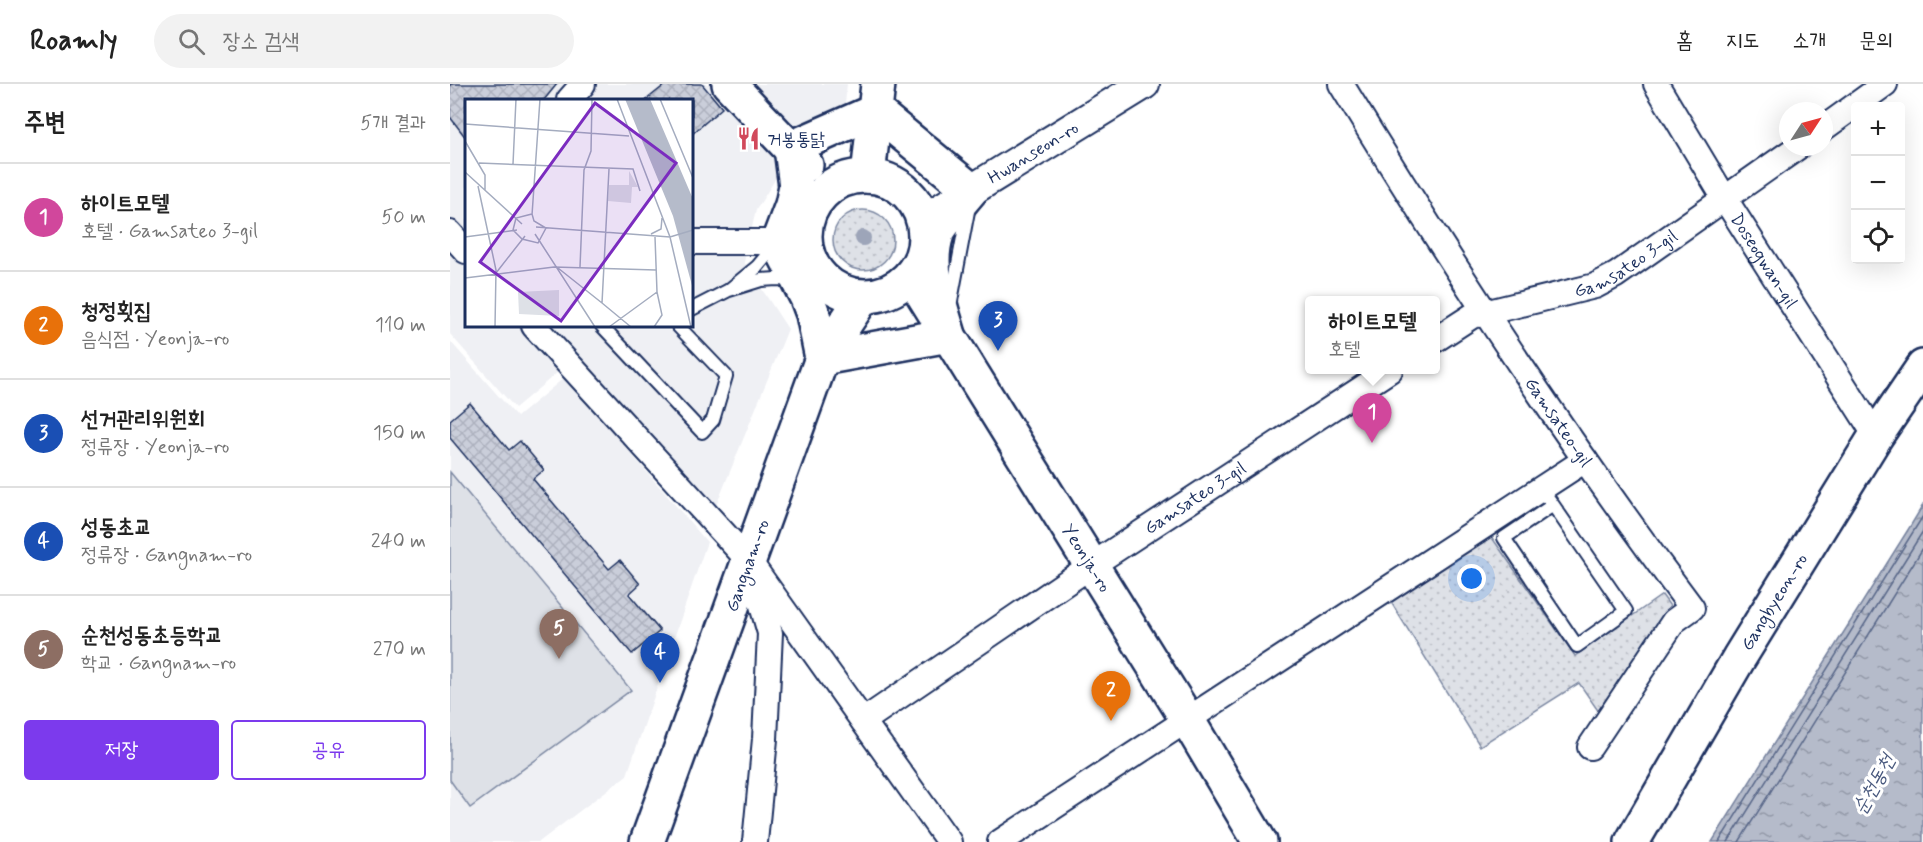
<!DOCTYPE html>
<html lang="ko">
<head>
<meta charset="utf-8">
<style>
	:root { --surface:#fff; --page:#f2f2f2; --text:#222; --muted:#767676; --line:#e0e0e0; --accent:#7c3aed }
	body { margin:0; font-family:Mynerve,"Poor Story",sans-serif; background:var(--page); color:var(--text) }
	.controls { position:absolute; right:18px; top:18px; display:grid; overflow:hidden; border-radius:6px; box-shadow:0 6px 24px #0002 }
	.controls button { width:54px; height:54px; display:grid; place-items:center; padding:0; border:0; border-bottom:2px solid var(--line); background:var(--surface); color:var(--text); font:30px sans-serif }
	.compass { position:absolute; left:1329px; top:18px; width:54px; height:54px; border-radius:50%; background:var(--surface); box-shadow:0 6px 24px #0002; rotate:54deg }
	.you { position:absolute; left:1022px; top:495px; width:21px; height:21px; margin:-15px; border:4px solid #fff; border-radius:50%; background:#1a73e8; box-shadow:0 0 0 9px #1a73e833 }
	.badge { display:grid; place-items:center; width:39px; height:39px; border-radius:50%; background:var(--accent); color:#fff; font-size:20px; font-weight:700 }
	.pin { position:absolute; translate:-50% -50px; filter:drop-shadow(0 2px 3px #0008) }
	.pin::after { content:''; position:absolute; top:32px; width:21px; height:18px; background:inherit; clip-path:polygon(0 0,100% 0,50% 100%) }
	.popup { position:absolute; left:855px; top:212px; width:135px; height:78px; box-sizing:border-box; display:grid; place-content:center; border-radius:6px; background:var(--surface); filter:drop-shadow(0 2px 4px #0005); font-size:20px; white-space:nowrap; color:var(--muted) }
	.popup b { font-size:22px; color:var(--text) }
	.popup::after { content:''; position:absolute; left:50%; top:100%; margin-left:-12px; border:12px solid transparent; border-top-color:var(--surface) }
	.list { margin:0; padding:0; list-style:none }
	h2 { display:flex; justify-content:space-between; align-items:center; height:78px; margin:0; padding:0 24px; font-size:26px }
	h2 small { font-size:20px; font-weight:400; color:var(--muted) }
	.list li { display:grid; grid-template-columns:39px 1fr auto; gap:18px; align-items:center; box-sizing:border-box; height:108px; padding:0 24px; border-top:2px solid var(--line) }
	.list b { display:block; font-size:22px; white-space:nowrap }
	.list p { margin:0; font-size:20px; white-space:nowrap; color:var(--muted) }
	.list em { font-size:20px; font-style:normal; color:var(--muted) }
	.actions { display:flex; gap:12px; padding:18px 24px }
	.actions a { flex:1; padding:14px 0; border:2px solid var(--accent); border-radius:6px; text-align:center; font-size:21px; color:var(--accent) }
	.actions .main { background:var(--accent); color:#fff }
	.icon { flex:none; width:33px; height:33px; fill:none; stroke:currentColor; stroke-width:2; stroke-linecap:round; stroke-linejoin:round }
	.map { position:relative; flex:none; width:1473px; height:758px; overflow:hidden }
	header { display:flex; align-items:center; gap:36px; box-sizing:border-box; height:84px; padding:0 30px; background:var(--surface); border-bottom:2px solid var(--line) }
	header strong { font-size:28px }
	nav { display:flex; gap:33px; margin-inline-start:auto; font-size:21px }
	.search { width:420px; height:54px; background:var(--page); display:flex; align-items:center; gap:15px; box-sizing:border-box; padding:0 21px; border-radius:33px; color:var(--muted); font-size:22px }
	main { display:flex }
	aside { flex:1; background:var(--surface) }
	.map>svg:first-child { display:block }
	.built { fill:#eff0f4; fill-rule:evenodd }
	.grass { fill:url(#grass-dots); stroke:#7c88a2; stroke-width:1.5 }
	.garden { fill:#dee1e7; stroke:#7c88a2; stroke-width:1.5 }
	.water { fill:url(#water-ripples); stroke:#77839f; stroke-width:1.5 }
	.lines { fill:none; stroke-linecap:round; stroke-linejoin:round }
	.shore { stroke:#596789; stroke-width:1.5 }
	.building { fill:url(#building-cross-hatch); stroke:#1b2f5e; stroke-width:1.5 }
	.service-casing { stroke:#1b2f5e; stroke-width:16 }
	.minor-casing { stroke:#1b2f5e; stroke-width:28 }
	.tertiary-casing { stroke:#1b2f5e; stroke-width:34 }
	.secondary-casing { stroke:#1b2f5e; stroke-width:38 }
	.service { stroke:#fff; stroke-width:12 }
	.minor { stroke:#fff; stroke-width:24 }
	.tertiary { stroke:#fff; stroke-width:30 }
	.secondary { stroke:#fff; stroke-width:33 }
	.tree { fill:#9da5b9 }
	.labels { text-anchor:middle; stroke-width:6; stroke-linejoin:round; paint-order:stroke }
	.poi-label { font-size:18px; fill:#1b2f5e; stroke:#fff; text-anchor:start }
	.street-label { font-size:18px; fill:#1b2f5e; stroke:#fff }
	.water-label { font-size:20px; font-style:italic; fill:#49597e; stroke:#fff }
	.inset-road { fill:none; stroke:#a4acbf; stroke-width:1.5 }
	.view { fill:#7b2cbf; fill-opacity:0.15; stroke:#7b2cbf; stroke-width:3 }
	.inset-edge { fill:none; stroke:#1b2f5e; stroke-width:3 }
</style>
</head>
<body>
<header>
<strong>Roamly</strong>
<div class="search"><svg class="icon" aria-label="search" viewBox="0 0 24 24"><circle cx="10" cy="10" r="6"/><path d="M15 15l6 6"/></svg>장소 검색</div>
<nav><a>홈</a><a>지도</a><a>소개</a><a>문의</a></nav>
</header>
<main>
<aside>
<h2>주변<small>5개 결과</small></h2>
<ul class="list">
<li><span class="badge" style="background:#d1479c">1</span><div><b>하이트모텔</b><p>호텔 · Gamsateo 3-gil</p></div><em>50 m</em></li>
<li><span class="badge" style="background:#e8710a">2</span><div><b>청정횟집</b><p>음식점 · Yeonja-ro</p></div><em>110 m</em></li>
<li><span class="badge" style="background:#1a4fb4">3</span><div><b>선거관리위원회</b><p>정류장 · Yeonja-ro</p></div><em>150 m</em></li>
<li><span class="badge" style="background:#1a4fb4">4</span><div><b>성동초교</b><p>정류장 · Gangnam-ro</p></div><em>240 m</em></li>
<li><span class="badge" style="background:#8d6e63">5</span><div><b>순천성동초등학교</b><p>학교 · Gangnam-ro</p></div><em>270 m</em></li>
</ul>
<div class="actions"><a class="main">저장</a><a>공유</a></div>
</aside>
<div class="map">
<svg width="1473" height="758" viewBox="0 0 1473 758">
	<defs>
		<pattern id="grass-dots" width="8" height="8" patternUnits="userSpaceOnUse" patternTransform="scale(1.5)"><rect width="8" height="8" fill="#dee1e7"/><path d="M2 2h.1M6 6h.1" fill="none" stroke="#bec1c9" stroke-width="1.8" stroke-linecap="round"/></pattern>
		<pattern id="water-ripples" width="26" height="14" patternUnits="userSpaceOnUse" patternTransform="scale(1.5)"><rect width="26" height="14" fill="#b5bbca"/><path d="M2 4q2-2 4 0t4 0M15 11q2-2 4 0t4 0" fill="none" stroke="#9298a7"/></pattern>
		<pattern id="building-cross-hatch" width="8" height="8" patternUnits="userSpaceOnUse" patternTransform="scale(1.5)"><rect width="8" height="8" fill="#caceda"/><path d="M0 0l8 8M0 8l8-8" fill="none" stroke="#adb1be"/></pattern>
	</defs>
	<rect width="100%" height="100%" fill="#fff"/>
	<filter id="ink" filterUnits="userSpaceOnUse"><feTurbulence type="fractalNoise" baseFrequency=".0167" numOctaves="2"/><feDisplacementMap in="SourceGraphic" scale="12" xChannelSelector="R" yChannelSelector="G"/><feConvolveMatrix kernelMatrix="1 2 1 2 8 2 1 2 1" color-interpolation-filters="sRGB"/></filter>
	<g filter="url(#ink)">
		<path class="built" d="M0 0H397L394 31 331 86 306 126 294 178 338 245 255 449 113 284 65 324 0 250ZM16 16H242V242H16Z
			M0 257 67 333 115 293 257 458 177 691 89 758H0Z"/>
		<path class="grass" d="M383 156a30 30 0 1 1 60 0a30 30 0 1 1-60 0Z
			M1038 448 1125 572 1212 511 1220 522 1151 631 1129 599 1030 662 939 515Z"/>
		<path class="garden" d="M0 388 181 606 20 724 0 696Z"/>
		<path class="water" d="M1473 421V758H1262L1461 441Z"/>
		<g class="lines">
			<path class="shore" d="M1269 758 1473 432
				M1278 758 1473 447
				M1289 758 1473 464"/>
		</g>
		<path class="building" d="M0 0H107L94 16H16V54L0 33Z
			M216 0H252L272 24 242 50V16H196Z
			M20 319 59 366 70 357 94 386 83 395 159 485 170 476 190 500 179 510 210 547 182 570 0 354V336Z"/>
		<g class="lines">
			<defs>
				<path id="service" d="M327 159 307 183 279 206 311 196 327 195 375 197
					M501 217 519 122
					M242 225 279 206
					M152 242 252 348 263 336 276 292 228 242
					M1091 404 1103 421 1176 527 1127 562 1054 454 1103 421"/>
				<g id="minor">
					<path id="s1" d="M891 0C1000 179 1116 356 1242 524L1224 537 1140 663"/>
					<path id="s2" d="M1206 0 1275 115 1426 352"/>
					<path d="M119 16 133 0"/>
					<path d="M1374 44 1435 0"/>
					<path d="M0 149 16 167"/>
					<path d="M242 158H328L356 164"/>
					<path d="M84 242 299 477 499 758"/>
					<path id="s3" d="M985 256 1022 232 1145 202 1166 191 1348 63"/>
					<path d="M305 497 320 549 315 655 305 758"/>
					<path id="s4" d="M413 637 642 481 940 286"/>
					<path d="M550 758 1135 376"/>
				</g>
				<g id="tertiary">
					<path id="s5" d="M473 136 694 0"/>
				</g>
				<g id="secondary">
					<path d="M279 0 356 81"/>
					<path d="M425 27 521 106C513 116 491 140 487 150 476 183 490 220 499 251L372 274 363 230 357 214 328 158 342 121 346 102 341 64Z"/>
					<circle cx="415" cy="152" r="60"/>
					<path d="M418 92 428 0"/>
					<path id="s6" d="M461 191 737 635 810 758"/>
					<path id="s7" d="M197 758 372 274 413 213"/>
					<path id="s8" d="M1182 758 1289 574 1426 352 1473 283"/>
				</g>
			</defs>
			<use href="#service" class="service-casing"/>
			<use href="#minor" class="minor-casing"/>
			<use href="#tertiary" class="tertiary-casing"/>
			<use href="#secondary" class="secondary-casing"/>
			<use href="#service" class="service"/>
			<use href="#minor" class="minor"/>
			<use href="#tertiary" class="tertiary"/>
			<use href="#secondary" class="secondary"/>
		</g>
		<circle class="tree" cx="413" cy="154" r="8"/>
	</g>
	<defs>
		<symbol id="restaurant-bare" viewBox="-9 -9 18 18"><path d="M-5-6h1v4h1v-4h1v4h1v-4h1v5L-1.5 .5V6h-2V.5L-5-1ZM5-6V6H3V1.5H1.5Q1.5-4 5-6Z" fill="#d1495b" stroke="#fff" stroke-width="2.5" paint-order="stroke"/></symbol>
	</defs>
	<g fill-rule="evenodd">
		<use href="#restaurant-bare" x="282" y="38" width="33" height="33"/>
	</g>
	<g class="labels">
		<g class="poi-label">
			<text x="317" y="61">거봉통닭</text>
		</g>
		<g class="street-label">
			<text dy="6" stroke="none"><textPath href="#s5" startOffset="129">Hwanseon-ro</textPath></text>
			<text dy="6" stroke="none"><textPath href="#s3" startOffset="208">Gamsateo 3-gil</textPath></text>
			<text dy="6" stroke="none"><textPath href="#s2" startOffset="207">Doseogwan-gil</textPath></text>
			<text dy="6" stroke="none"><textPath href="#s1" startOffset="402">Gamsateo-gil</textPath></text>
			<text dy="6" stroke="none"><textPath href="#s4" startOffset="400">Gamsateo 3-gil</textPath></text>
			<text dy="6" stroke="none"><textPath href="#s6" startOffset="333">Yeonja-ro</textPath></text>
			<text dy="6" stroke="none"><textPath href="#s7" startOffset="294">Gangnam-ro</textPath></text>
			<text dy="6" stroke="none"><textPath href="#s8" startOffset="279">Gangbyeon-ro</textPath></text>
		</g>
		<g class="water-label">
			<text transform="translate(1423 700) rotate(-61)" y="7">순천동천</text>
		</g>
	</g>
	<g transform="translate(15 15)">
		<rect width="228" height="228" fill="#fff"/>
		<path d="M164 72 173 88H167L166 104 143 102 144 86H164Z" fill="#dee1e7"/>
		<path d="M94 191V217L54 215 53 193Z" fill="#dee1e7"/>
		<path d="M160 0H185L228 100V190L208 117Z" fill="#b5bbca"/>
		<path class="inset-road" d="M152 0 205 138 226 228M195 0 228 79M0 25 164 37M0 42 20 76V91M14 64 168 70 175 92M48 65 51 0M144 70 137 204 166 228M0 73 57 125M13 87 31 171 30 228M67 115 69 122 81 129 73 144 57 140 48 131 51 119ZM67 116 75 0M71 128 205 138 228 131M70 135 130 228M186 135 196 130 197 119M0 138 52 131M115 168 119 71 126 52 127 0M93 169 137 204M31 174 60 137M0 179 89 168 191 171M144 228 192 193 190 138M189 228 197 216 192 193"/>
		<path class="view" d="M130 4 211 64 96 222 15 163Z"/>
		<rect width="228" height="228" class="inset-edge"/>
	</g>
</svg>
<div class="controls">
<button>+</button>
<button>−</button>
<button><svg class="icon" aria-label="locate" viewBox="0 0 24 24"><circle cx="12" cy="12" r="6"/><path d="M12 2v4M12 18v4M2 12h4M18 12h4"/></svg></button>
</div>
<svg class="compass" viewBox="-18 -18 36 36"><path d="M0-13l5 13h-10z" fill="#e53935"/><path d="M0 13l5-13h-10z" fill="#767676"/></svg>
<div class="you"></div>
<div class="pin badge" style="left:922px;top:359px;background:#d1479c">1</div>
<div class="popup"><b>하이트모텔</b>호텔</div>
<div class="pin badge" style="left:661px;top:637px;background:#e8710a">2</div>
<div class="pin badge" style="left:548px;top:267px;background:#1a4fb4">3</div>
<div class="pin badge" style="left:210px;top:599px;background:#1a4fb4">4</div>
<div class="pin badge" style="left:109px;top:575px;background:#8d6e63">5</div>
</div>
</main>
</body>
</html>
